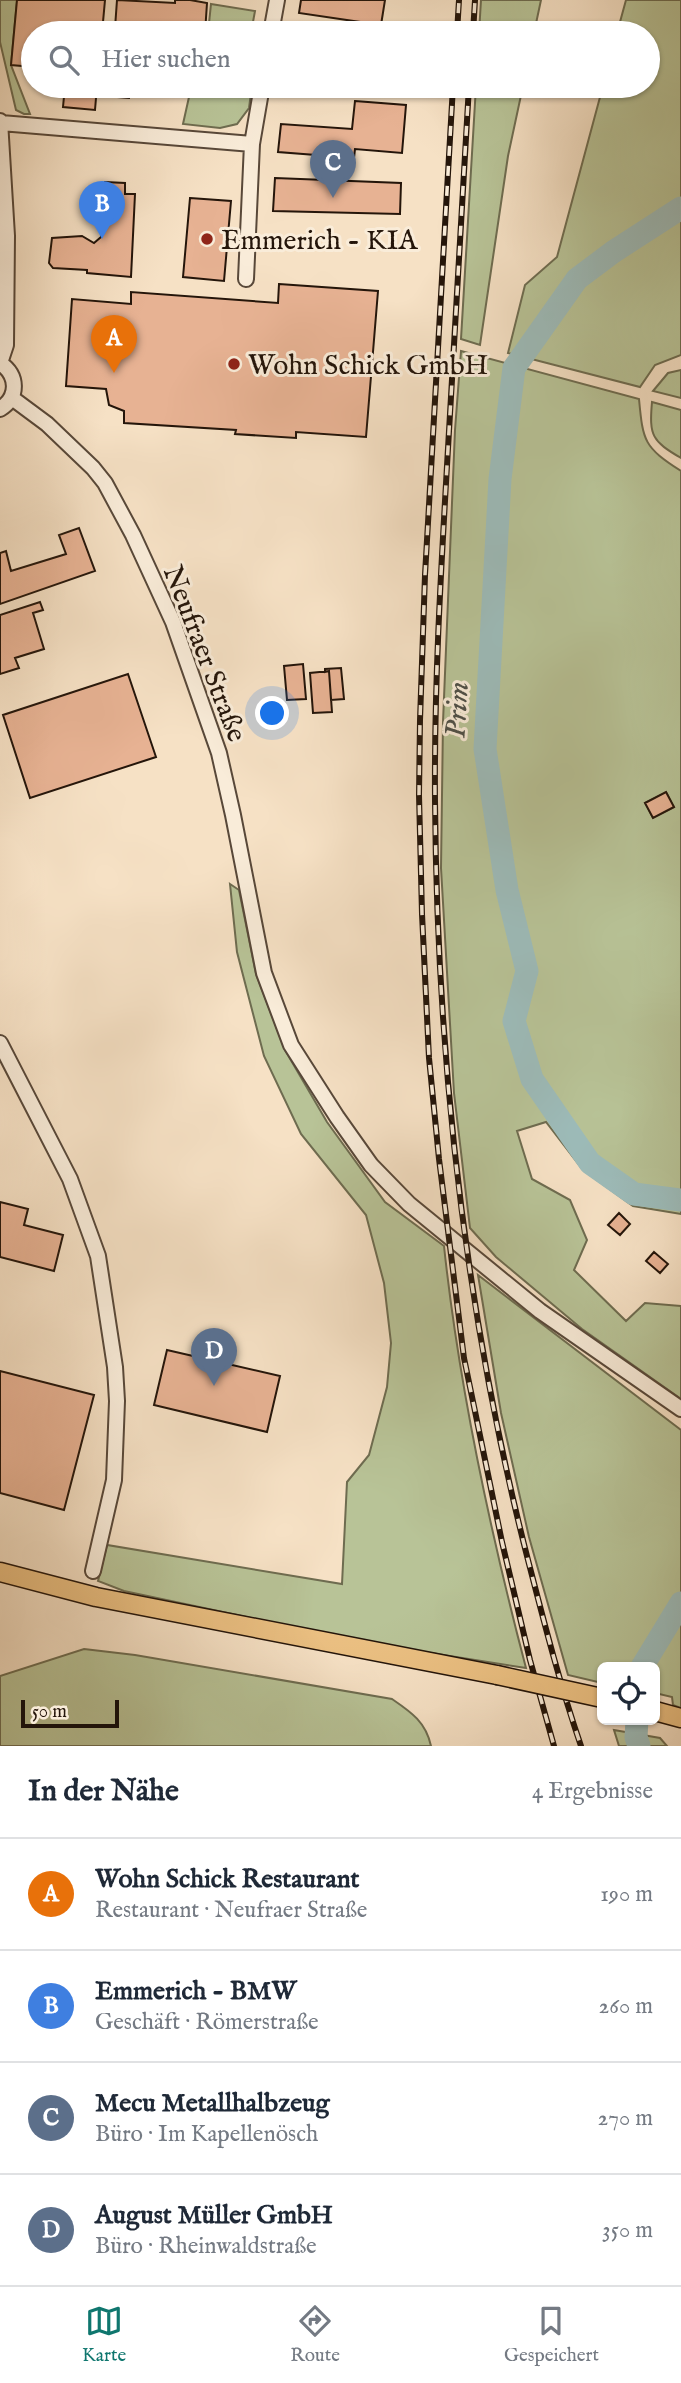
<!DOCTYPE html>
<html lang="de">
<head>
<meta charset="utf-8">
<style>
	:root { --surface:#fff; --page:#f6f6f7; --text:#1f2937; --muted:#747a83; --line:#e0e1e3; --accent:#0f766e }
	body { margin:0; font-family:"IM FELL English",serif; background:var(--page); color:var(--text) }
	.controls { position:absolute; right:21px; bottom:21px; display:grid; overflow:hidden; border-radius:10px; box-shadow:0 2px 5px #0004 }
	.controls button { width:63px; height:63px; display:grid; place-items:center; padding:0; border:0; border-bottom:2px solid var(--line); background:var(--surface); color:var(--text); font:35px sans-serif }
	.scale { position:absolute; left:21px; bottom:18px; width:98px; box-sizing:border-box; padding-left:7px; border:4px solid #24150a; border-top:0; font-size:19px; line-height:24px; white-space:nowrap; color:#24150a; -webkit-text-stroke:5px #f9ecd9; paint-order:stroke }
	.you { position:absolute; left:273px; top:714px; width:24px; height:24px; margin:-18px; border:5px solid #fff; border-radius:50%; background:#1a73e8; box-shadow:0 0 0 10px #1a73e833 }
	.badge { display:grid; place-items:center; width:46px; height:46px; border-radius:50%; background:var(--accent); color:#fff; font-size:23px; font-weight:700 }
	.pin { position:absolute; translate:-50% -58px; filter:drop-shadow(0 2px 4px #0008) }
	.pin::after { content:''; position:absolute; top:37px; width:24px; height:21px; background:inherit; clip-path:polygon(0 0,100% 0,50% 100%) }
	.list { margin:0; padding:0; list-style:none }
	h2 { display:flex; justify-content:space-between; align-items:center; height:91px; margin:0; padding:0 28px; font-size:30px }
	h2 small { font-size:23px; font-weight:400; color:var(--muted) }
	.list li { display:grid; grid-template-columns:46px 1fr auto; gap:21px; align-items:center; box-sizing:border-box; height:112px; padding:0 28px; border-top:2px solid var(--line) }
	.list b { display:block; font-size:26px; white-space:nowrap }
	.list p { margin:0; font-size:23px; white-space:nowrap; color:var(--muted) }
	.list em { font-size:23px; font-style:normal; color:var(--muted) }
	.icon { flex:none; width:38px; height:38px; fill:none; stroke:currentColor; stroke-width:2; stroke-linecap:round; stroke-linejoin:round }
	.map { position:relative; flex:none; width:681px; height:1746px; overflow:hidden }
	.search { position:absolute; background:var(--surface); box-shadow:0 2px 5px #0004; left:21px; right:21px; top:21px; height:77px; display:flex; align-items:center; gap:18px; box-sizing:border-box; padding:0 24px; border-radius:38px; color:var(--muted); font-size:26px }
	.sheet { height:539px; background:var(--surface) }
	nav { display:flex; justify-content:space-around; align-items:center; box-sizing:border-box; height:98px; border-top:2px solid var(--line); background:var(--surface); font-size:19px; color:var(--muted) }
	nav a { display:grid; justify-items:center; gap:4px }
	nav .on { color:var(--accent) }
	.map>svg:first-child { display:block }
	.green { fill:#b8c397; stroke:#6e6c50; stroke-width:2; fill-rule:evenodd }
	.lines { fill:none; stroke-linecap:round; stroke-linejoin:round }
	.river { stroke:#9dbcba; stroke-width:23 }
	.building { fill:#e7b293; stroke:#24150a; stroke-width:2 }
	.minor-casing { stroke:#584839; stroke-width:18 }
	.major-casing { stroke:#24150a; stroke-width:21 }
	.minor { stroke:#f9ecd9; stroke-width:14 }
	.major { stroke:#ebc082; stroke-width:18 }
	.rail-casing { stroke:#24150a; stroke-width:6 }
	.rail { stroke:#f9ecd9; stroke-width:3.5; stroke-dasharray:10; stroke-linecap:butt }
	.major-bridge-casing { stroke:#24150a; stroke-width:21; stroke-linecap:butt }
	.major-bridge { stroke:#ebc082; stroke-width:18 }
	.poi-dot { fill:#8f2418; stroke:#f9ecd9; stroke-width:2.5 }
	.labels { text-anchor:middle; stroke-width:6; stroke-linejoin:round; paint-order:stroke }
	.poi-label { font-size:28px; fill:#24150a; stroke:#f9ecd9; text-anchor:start }
	.street-label { font-size:28px; fill:#24150a; stroke:#f9ecd9 }
	.water-label { font-size:30px; font-style:italic; fill:#4e4f48; stroke:#f9ecd9 }
</style>
</head>
<body>
<div class="map">
<svg width="681" height="1746" viewBox="0 0 681 1746">
	<rect width="100%" height="100%" fill="#f6e1c5"/>
	<filter id="stains"><feTurbulence type="fractalNoise" baseFrequency=".00286" numOctaves="4"/><feColorMatrix values="0 0 0 0 .2 0 0 0 0 .09 0 0 0 0 .02 0 0 0 .5 -.17"/></filter>
	<radialGradient id="worn" r=".72"><stop offset=".6" stop-color="#630" stop-opacity="0"/><stop offset="1" stop-color="#630" stop-opacity=".3"/></radialGradient>
	<path class="green" d="M0 0H17L11 65 30 114H24L16 110 0 42Z
		M481 0H541L534 33H479Z
		M626 0H681V355L655 365 640 387 508 353 525 285 557 257 603 86H648V33H617Z
		M211 4 255 11 251 33H208Z
		M203 86H252L249 108 237 124 220 128 183 124 189 97H201Z
		M476 86H523L508 156 480 345 461 339Z
		M461 351 639 399C643 442 644 447 681 471V1214L633 1206 583 1170 546 1122 517 1131 532 1179 570 1200 587 1240 574 1270 626 1321 645 1303 681 1306V1399L582 1329 496 1257 470 1228 454 1093 441 868 443 722 455 430ZM666 792 674 807 653 818 645 803Z
		M681 370V398L653 391 668 373Z
		M652 402 681 410V458C652 441 649 436 652 402Z
		M230 884 239 890 256 974 285 1050 327 1122 385 1202 444 1246C459 1387 490 1531 526 1668L374 1644 124 1591 98 1581 107 1545 342 1584 347 1482 369 1455 387 1387 391 1343 384 1283 366 1215 301 1134 264 1056 237 952Z
		M478 1275 681 1430V1708L673 1705 672 1697 655 1693V1667H602V1683L568 1675 529 1537 501 1413Z
		M84 1649 135 1655 392 1699C411 1712 426 1722 431 1746H0V1676Z
		M614 1730 660 1738 667 1746H619Z"/>
	<g class="lines">
		<path class="river" d="M681 208 613 252 577 279 514 368 500 479 485 749 507 890 527 971 514 1021 532 1079 590 1163 634 1194 681 1200
			M642 1667 681 1603
			M637 1720 636 1737 639 1746"/>
	</g>
	<path class="building" d="M17 0H105L102 33H33V67L11 65Z
		M117 0 175 3V0H190L207 3 205 33H133V29L115 28Z
		M301 0H385L381 25 299 13Z
		M65 86H97L95 110 63 107Z
		M119 86H201V94L130 89 129 98 118 97Z
		M355 101 406 105 402 153 355 149 354 158 278 152 281 124 352 129Z
		M275 178 401 183 400 214 273 211Z
		M105 182 125 183V194H135L131 277 87 273V270L53 268 49 263 52 238 82 236 94 243 101 237Z
		M190 198 231 201 224 281 183 277Z
		M279 284 378 291 366 437 296 432V438L235 434 236 430 124 423V411L109 405 106 389 66 386 72 299 131 304V292L278 303Z
		M79 528 95 571 0 604V553L6 551 11 571 66 554 59 535Z
		M40 602 43 610 33 613 44 649 15 658 19 668 0 674V615Z
		M303 664 306 699 287 700 284 666Z
		M341 668 344 699 331 700 329 671 325 672V669Z
		M329 671 332 712 313 713 310 673Z
		M128 674 156 757 30 798 3 715Z
		M666 792 674 807 653 818 645 803Z
		M0 1202 28 1209 24 1225 63 1235 54 1271 0 1257Z
		M619 1213 630 1224 620 1235 608 1225Z
		M654 1252 668 1264 660 1273 646 1261Z
		M167 1350 280 1376 267 1432 154 1405Z
		M0 1371 94 1395 64 1510 0 1493Z"/>
	<g class="lines">
		<defs>
			<path id="minor" d="M271 33 277 0
				M0 121 7 236 6 345 0 363
				M1 123 252 144
				M246 279 252 144 262 86
				M0 363C18 375 19 397 0 409
				M12 398 47 424 93 468 105 483 133 535 173 622 219 753 233 815 264 973 291 1045 337 1117 371 1165 409 1204 540 1311 681 1409
				M0 1043 70 1179 98 1256 115 1367 117 1401 114 1480 93 1571"/>
			<path id="major" d="M0 1572 96 1597 497 1675
				M655 1711 681 1718"/>
		</defs>
		<use href="#minor" class="minor-casing"/>
		<use href="#major" class="major-casing"/>
		<use href="#minor" class="minor"/>
		<use href="#major" class="major"/>
		<defs>
			<path id="rail" d="M457 33 459 0
				M473 33 475 0
				M453 86 425 575 420 720 419 795 422 914 429 1058 439 1159 464 1358 502 1542 530 1660 554 1746
				M469 86C462 201 456 316 449 431 442 554 434 677 435 801 437 1057 464 1311 528 1560 544 1622 560 1685 581 1746"/>
		</defs>
		<use href="#rail" class="rail-casing"/>
		<use href="#rail" class="rail"/>
		<defs>
			<path id="major-bridge" d="M497 1675 602 1698"/>
		</defs>
		<use href="#major-bridge" class="major-bridge-casing"/>
		<use href="#major-bridge" class="major-bridge"/>
	</g>
	<g class="poi-dot">
		<circle cx="207" cy="239" r="7"/>
		<circle cx="234" cy="364" r="7"/>
	</g>
	<g class="labels">
		<g class="poi-label">
			<text x="221" y="249">Emmerich - KIA</text>
			<text x="248" y="374">Wohn Schick GmbH</text>
		</g>
		<g class="street-label">
			<text transform="translate(206 653) rotate(69)" y="10">Neufraer Straße</text>
		</g>
		<g class="water-label">
			<text transform="translate(456 710) rotate(-87)" y="10">Prim</text>
		</g>
	</g>
	<rect width="100%" height="100%" filter="url(#stains)"/>
	<rect width="100%" height="100%" fill="url(#worn)"/>
</svg>
<div class="controls">
<button><svg class="icon" aria-label="locate" viewBox="0 0 24 24"><circle cx="12" cy="12" r="6"/><path d="M12 2v4M12 18v4M2 12h4M18 12h4"/></svg></button>
</div>
<div class="scale">50 m</div>
<div class="you"></div>
<div class="pin badge" style="left:114px;top:373px;background:#e8710a">A</div>
<div class="pin badge" style="left:102px;top:239px;background:#3f7fe0">B</div>
<div class="pin badge" style="left:333px;top:198px;background:#5c6f8a">C</div>
<div class="pin badge" style="left:214px;top:1386px;background:#5c6f8a">D</div>
<div class="search"><svg class="icon" aria-label="search" viewBox="0 0 24 24"><circle cx="10" cy="10" r="6"/><path d="M15 15l6 6"/></svg>Hier suchen</div>
</div>
<section class="sheet">
<h2>In der Nähe<small>4 Ergebnisse</small></h2>
<ul class="list">
<li><span class="badge" style="background:#e8710a">A</span><div><b>Wohn Schick Restaurant</b><p>Restaurant · Neufraer Straße</p></div><em>190 m</em></li>
<li><span class="badge" style="background:#3f7fe0">B</span><div><b>Emmerich - BMW</b><p>Geschäft · Römerstraße</p></div><em>260 m</em></li>
<li><span class="badge" style="background:#5c6f8a">C</span><div><b>Mecu Metallhalbzeug</b><p>Büro · Im Kapellenösch</p></div><em>270 m</em></li>
<li><span class="badge" style="background:#5c6f8a">D</span><div><b>August Müller GmbH</b><p>Büro · Rheinwaldstraße</p></div><em>350 m</em></li>
</ul>
</section>
<nav>
<a class="on"><svg class="icon" aria-label="map" viewBox="0 0 24 24"><path d="M3 6l6-2 6 2 6-2v14l-6 2-6-2-6 2zM9 4v14M15 6v14"/></svg>Karte</a>
<a><svg class="icon" aria-label="directions" viewBox="0 0 24 24"><path d="M12 3l9 9-9 9-9-9zM9 14v-3h6M13 9l2 2-2 2"/></svg>Route</a>
<a><svg class="icon" aria-label="saved" viewBox="0 0 24 24"><path d="M7 4h10v16l-5-4-5 4z"/></svg>Gespeichert</a>
</nav>
</body>
</html>
